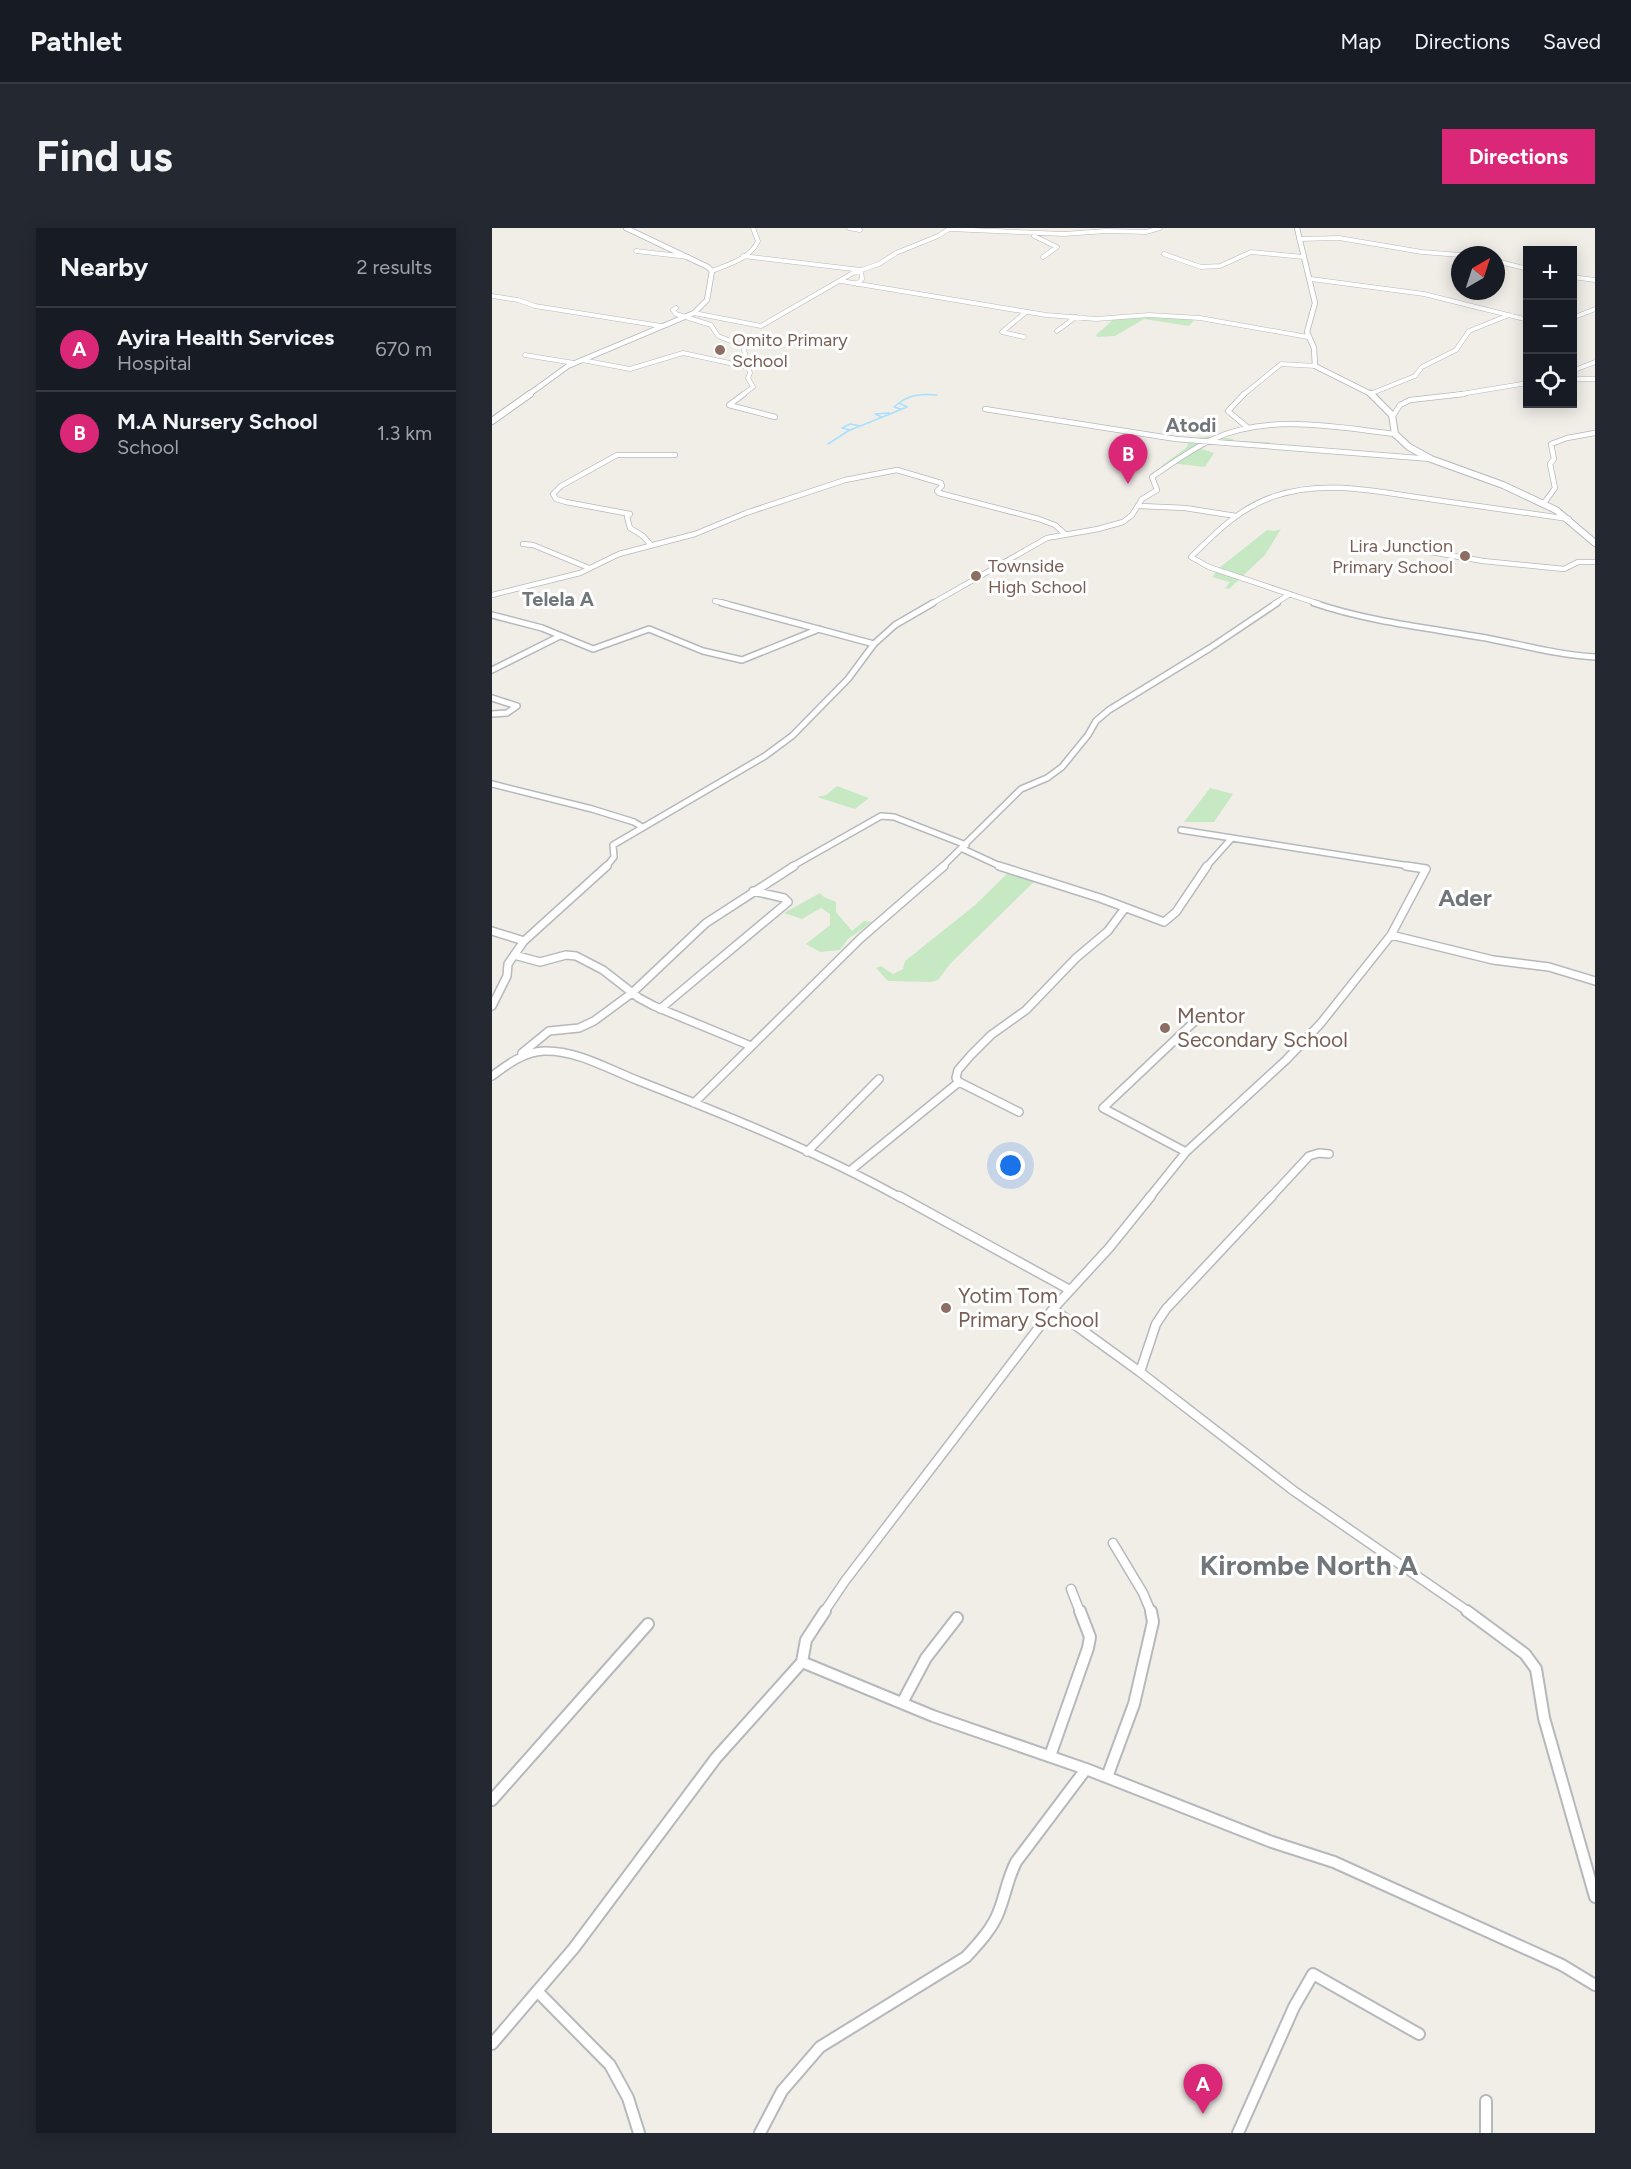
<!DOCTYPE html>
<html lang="en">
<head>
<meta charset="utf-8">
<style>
	:root { --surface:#171b24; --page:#242831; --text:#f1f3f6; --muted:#9ea1a6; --line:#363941; --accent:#db2777 }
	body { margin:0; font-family:Figtree,sans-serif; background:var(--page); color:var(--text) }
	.controls { position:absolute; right:18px; top:18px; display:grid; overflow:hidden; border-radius:0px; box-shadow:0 3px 15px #0003 }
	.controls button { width:54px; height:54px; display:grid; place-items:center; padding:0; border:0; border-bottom:2px solid var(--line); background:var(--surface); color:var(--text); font:30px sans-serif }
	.compass { position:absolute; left:959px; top:18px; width:54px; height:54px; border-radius:50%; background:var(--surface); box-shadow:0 3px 15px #0003; rotate:39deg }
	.you { position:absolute; left:519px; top:938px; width:21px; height:21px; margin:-15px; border:4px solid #fff; border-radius:50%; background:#1a73e8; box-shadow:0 0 0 9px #1a73e833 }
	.badge { display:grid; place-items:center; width:39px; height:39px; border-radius:50%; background:var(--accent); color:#fff; font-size:20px; font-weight:700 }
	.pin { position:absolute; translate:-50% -50px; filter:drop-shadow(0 2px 3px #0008) }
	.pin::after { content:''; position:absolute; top:32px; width:21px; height:18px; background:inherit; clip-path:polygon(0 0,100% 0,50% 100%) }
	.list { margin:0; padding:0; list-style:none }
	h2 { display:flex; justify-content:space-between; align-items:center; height:78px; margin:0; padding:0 24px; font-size:26px }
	h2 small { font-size:20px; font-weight:400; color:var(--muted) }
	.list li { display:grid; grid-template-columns:39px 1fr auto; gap:18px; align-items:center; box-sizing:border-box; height:84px; padding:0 24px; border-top:2px solid var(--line) }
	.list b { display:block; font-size:22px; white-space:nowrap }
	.list p { margin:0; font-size:20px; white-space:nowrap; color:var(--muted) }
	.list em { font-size:20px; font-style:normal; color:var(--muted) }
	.icon { flex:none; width:33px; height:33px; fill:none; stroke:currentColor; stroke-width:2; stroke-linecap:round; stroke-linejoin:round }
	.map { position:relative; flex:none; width:1103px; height:1905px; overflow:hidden; border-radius:0px }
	header { display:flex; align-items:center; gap:36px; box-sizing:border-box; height:84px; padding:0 30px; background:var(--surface); border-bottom:2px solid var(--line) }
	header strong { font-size:28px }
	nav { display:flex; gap:33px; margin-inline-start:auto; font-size:21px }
	.intro { display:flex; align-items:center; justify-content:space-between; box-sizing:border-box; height:144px; padding:0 36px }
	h1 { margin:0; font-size:42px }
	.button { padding:15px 27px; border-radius:0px; background:var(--accent); color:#fff; font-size:21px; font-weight:700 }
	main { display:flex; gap:36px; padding:0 36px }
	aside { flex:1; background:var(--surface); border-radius:0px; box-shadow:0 3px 15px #0003 }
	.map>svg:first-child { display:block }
	.green { fill:#c6e9c4 }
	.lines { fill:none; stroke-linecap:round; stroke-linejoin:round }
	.stream { stroke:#aae0ff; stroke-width:1.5 }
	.street-far5-casing { stroke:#b5b8bc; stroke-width:5 }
	.street-far4-casing { stroke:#b5b8bc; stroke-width:6 }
	.street-far3-casing { stroke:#b5b8bc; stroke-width:8 }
	.street-far2-casing { stroke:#b5b8bc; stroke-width:10 }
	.street-far1-casing { stroke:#b5b8bc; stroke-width:11 }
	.street-casing { stroke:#b5b8bc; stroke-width:14 }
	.secondary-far1-casing { stroke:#b4b7bc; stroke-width:6 }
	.secondary-casing { stroke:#b4b7bc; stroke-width:8 }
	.street-far5 { stroke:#fff; stroke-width:4 }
	.street-far4 { stroke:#fff; stroke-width:4.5 }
	.street-far3 { stroke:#fff; stroke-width:5 }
	.street-far2 { stroke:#fff; stroke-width:7 }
	.street-far1 { stroke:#fff; stroke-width:8 }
	.street { stroke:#fff; stroke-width:10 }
	.secondary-far1 { stroke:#fff; stroke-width:4.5 }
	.secondary { stroke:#fff; stroke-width:6 }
	.education-dot { fill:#8d6e63; stroke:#fff; stroke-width:2 }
	.labels { text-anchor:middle; stroke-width:6; stroke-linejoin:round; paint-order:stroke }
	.far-education-label { font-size:18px; fill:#785e54; stroke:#fff; text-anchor:start }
	.far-quarter-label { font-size:20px; font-weight:bold; fill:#70767a; stroke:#fff }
	.education-label { font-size:21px; fill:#785e54; stroke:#fff; text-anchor:start }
	.quarter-label { font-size:24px; font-weight:bold; fill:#70767a; stroke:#fff }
	.near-quarter-label { font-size:28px; font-weight:bold; fill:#70767a; stroke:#fff }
</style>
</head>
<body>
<header>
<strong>Pathlet</strong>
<nav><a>Map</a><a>Directions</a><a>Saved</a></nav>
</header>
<div class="intro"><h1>Find us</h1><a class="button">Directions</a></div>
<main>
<aside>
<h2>Nearby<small>2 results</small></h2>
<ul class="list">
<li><span class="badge">A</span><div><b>Ayira Health Services</b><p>Hospital</p></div><em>670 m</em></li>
<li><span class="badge">B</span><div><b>M.A Nursery School</b><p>School</p></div><em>1.3 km</em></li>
</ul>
</aside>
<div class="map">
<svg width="1103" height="1905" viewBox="0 0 1103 1905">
	<rect width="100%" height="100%" fill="#f1eee8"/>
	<path class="green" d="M635 87 704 90 697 98 652 91 623 108 605 109 604 107 622 91Z
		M722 208 741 211V213L777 214 779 219 716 216 710 221 722 225 713 239 678 235 668 239 694 220 699 210Z
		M789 301 773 327 737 361 733 360 738 354 720 349 727 340 775 302 782 303Z
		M345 558 377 570 363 581 325 569 334 567Z
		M718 560 741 566 722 594H692Z
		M518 643 544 652 459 735 446 752 439 754 396 753 384 740 389 738 401 746 411 741 413 733 482 678Z
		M328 665 332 669 344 674V684L360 703 372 693 380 694 356 711 348 722 328 724 314 716 338 697V686L329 680 310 691 292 685Z"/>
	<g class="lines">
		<path class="stream" d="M407 175 402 179 409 181
			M390 189 383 186 397 185
			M358 202 350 200 358 196 368 198
			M336 216 356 203 415 179 407 175C419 166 430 166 445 167"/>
		<defs>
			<path id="street-far5" d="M357 0 368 2
				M542 8 565 19 551 29
				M807 11 847 10 930 24 968 27
				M144 23 196 29
				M672 26 709 39 728 38 759 24 811 29
				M251 28 369 42 370 51 365 56
				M1004 33 1036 41
				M220 43C237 36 258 31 266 13L261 0
				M1080 49 1103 52
				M819 51 932 66 1036 92
				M349 53 554 87 604 91 657 87 708 90 816 109
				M0 68 26 72 43 78 169 98
				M184 80 181 82 184 86 219 97 226 108 251 118 258 145 256 150 261 159 250 167
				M202 85 269 98 361 45 387 36 404 25 446 8 457 1 572 6 614 3 654 4 668 0
				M1080 90 1103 81
				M565 103 584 89
				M532 109 510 104 534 84
				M33 127 82 135
				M90 132 138 141 191 125 256 139
				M1080 143 1103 134
				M1080 151H1103
				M878 166 923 148 930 139 964 122 977 103 1017 87
				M751 167 789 136 823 138
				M963 167 1036 155"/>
			<path id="street-far4" d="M252 166 237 177 283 189
				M752 166 736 183 755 199
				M493 181 684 211 939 231
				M901 188 908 177 918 172 972 166
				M1052 275 1063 260 1058 236 1062 231 1059 216 1075 210 1103 205
				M648 278 693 280 744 288
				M31 316 41 317 97 340
				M158 316 151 308 138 300 135 289 138 286 74 274 64 271 61 266 69 258 125 227H183
				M927 322 991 333 1072 341 1086 334H1103
				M0 367 88 345 127 326 203 306 254 285 353 252 405 242 449 255 450 258 445 263 447 265 547 291 563 297 572 305
				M223 373 236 376
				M439 376 555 310 606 301 631 294 640 287 650 271 665 262 660 249C679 236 698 222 719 212 776 185 843 199 903 206
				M782 376 798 366
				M827 376 717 339 699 329C724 304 749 279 783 268 833 251 886 264 937 271 984 278 1030 284 1077 291"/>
			<path id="street-far3" d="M230 375 382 416
				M822 375C878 394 937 400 994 410 1031 417 1066 427 1103 429
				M0 387 50 400 101 421 157 401 211 423 250 432 327 401
				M0 442 68 408
				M0 470 25 478 15 485 0 486
				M0 556 100 581 142 594 150 599
				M689 602 924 639
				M471 621 510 639
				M114 639 122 629 121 617 273 528 300 508 356 451 382 416 403 397 441 375
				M299 639 389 588 402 589 474 617
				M450 639 529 561 555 550 570 539 596 507 604 493 617 482 718 420 785 375
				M714 639 739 611"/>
			<path id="street-far2" d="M507 638 608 670 672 694 684 684 715 638
				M0 703 32 713
				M899 707 1001 732 1057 739 1103 753
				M22 727 48 734 74 727 84 728 111 742 147 770 162 778 259 818
				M0 778 15 748 16 736 32 713 115 638
				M168 781 296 674 292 670 261 663
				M30 825 57 803 87 800 102 793 140 765 214 695 302 638
				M0 848C16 836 32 824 52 823 85 822 118 842 147 853 236 888 326 924 409 970
				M202 875 369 710 452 638
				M527 884 467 854 464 850 466 842 479 827 499 807 534 782 584 730 616 703 633 680
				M315 924 387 851
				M694 924 611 880 703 793
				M359 942 467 854
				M657 970 694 924 794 832 829 795 899 707 934 641 914 638
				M778 970 817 928 827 925 837 926"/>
			<path id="street-far1" d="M407 968 578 1062
				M561 1081 648 1144 802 1263 977 1384
				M648 1144 664 1096 674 1081 780 968
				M621 1315 651 1365 659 1384
				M579 1361 588 1384
				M332 1384 353 1353 561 1081 617 1020 659 968"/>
			<path id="street" d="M975 1383 1033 1426 1044 1441 1052 1490 1103 1669
				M310 1434 441 1488 594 1541 780 1614 842 1634 1070 1737 1103 1757
				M410 1475 434 1430 465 1390
				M558 1528 596 1420 598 1409 588 1383
				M615 1549 642 1476 661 1394 659 1383
				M0 1572 156 1396
				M45 1763 118 1837 136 1870 147 1905
				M0 1816 82 1720 224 1530 310 1434 314 1412 333 1383
				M994 1873V1905
				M268 1905 290 1863 328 1819 474 1729C486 1716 501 1700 507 1683 514 1665 515 1652 524 1634L594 1541
				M746 1905 802 1779 821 1746 927 1806"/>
			<path id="secondary-far1" d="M805 0 823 75 815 104 822 120 823 138 881 167
				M36 167 76 138 202 85 215 72 220 43 216 39 134 0"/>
			<path id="secondary" d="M879 166 900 187 903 206 917 219 939 231 1011 257 1064 282 1103 315
				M0 193 38 166"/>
		</defs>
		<use href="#street-far5" class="street-far5-casing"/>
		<use href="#street-far4" class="street-far4-casing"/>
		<use href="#street-far3" class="street-far3-casing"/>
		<use href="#street-far2" class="street-far2-casing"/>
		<use href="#street-far1" class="street-far1-casing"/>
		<use href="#street" class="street-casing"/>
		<use href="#secondary-far1" class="secondary-far1-casing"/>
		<use href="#secondary" class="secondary-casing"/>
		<use href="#street-far5" class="street-far5"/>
		<use href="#street-far4" class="street-far4"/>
		<use href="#street-far3" class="street-far3"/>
		<use href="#street-far2" class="street-far2"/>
		<use href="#street-far1" class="street-far1"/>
		<use href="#street" class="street"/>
		<use href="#secondary-far1" class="secondary-far1"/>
		<use href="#secondary" class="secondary"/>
	</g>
	<g class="education-dot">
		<circle cx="228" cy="122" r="6"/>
		<circle cx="973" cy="328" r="6"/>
		<circle cx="484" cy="348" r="6"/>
		<circle cx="673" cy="800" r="6"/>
		<circle cx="454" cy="1080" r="6"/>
	</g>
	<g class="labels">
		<g class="far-education-label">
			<text x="240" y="118">Omito Primary<tspan x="240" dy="21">School</tspan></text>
			<text x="961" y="324" text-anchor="end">Lira Junction<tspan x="961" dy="21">Primary School</tspan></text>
			<text x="496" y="344">Townside<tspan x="496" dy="21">High School</tspan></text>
		</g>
		<g class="far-quarter-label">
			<text x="699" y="204">Atodi</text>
			<text x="66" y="378">Telela A</text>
		</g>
		<g class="education-label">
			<text x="685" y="795">Mentor<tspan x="685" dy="24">Secondary School</tspan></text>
			<text x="466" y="1075">Yotim Tom<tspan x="466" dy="24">Primary School</tspan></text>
		</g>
		<g class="quarter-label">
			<text x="973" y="678">Ader</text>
		</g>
		<g class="near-quarter-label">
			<text x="817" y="1347">Kirombe North A</text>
		</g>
	</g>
</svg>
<div class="controls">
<button>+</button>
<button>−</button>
<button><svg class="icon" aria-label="locate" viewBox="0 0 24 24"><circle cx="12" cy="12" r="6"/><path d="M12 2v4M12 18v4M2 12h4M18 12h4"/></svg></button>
</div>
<svg class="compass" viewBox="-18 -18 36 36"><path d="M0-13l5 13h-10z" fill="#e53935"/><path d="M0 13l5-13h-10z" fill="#9ea1a6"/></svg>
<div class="you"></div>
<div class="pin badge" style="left:711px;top:1886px">A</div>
<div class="pin badge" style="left:636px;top:256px">B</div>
</div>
</main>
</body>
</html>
